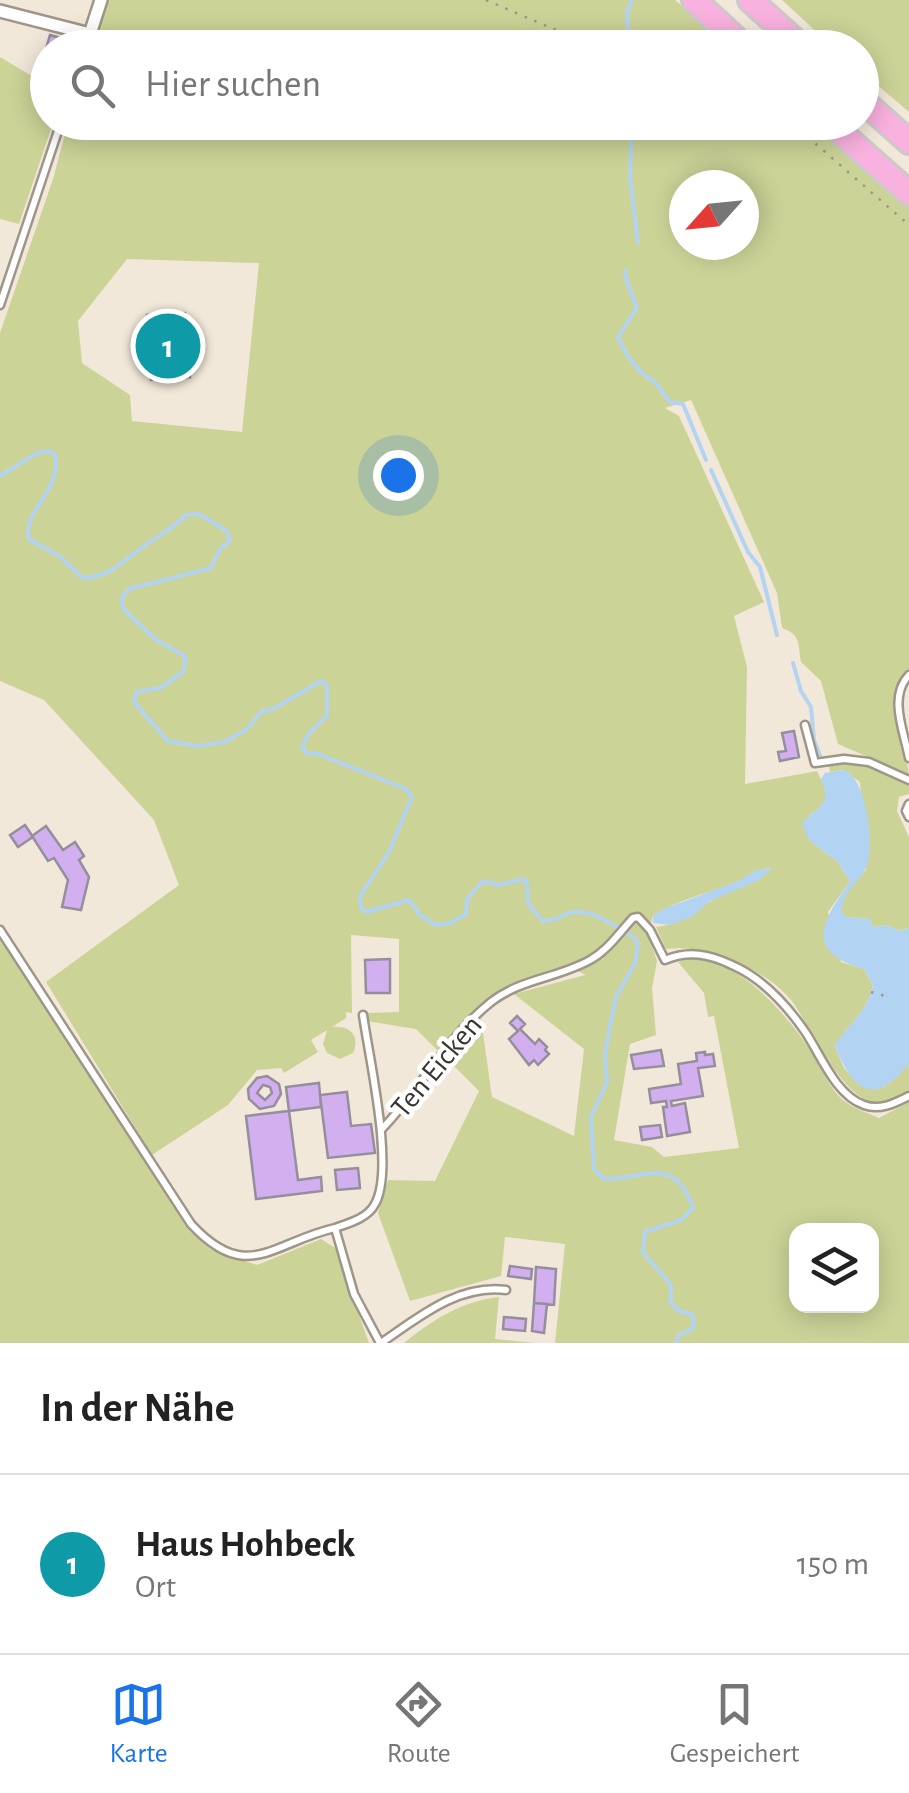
<!DOCTYPE html>
<html lang="de">
<head>
<meta charset="utf-8">
<style>
	:root { --surface:#fff; --page:#f6f6f6; --text:#222; --muted:#767676; --line:#e0e0e0; --accent:#1a73e8 }
	body { margin:0; font-family:"Alegreya Sans",sans-serif; background:var(--page); color:var(--text) }
	.controls { position:absolute; right:30px; bottom:30px; display:grid; overflow:hidden; border-radius:20px; box-shadow:0 5px 25px #0003 }
	.controls button { width:90px; height:90px; display:grid; place-items:center; padding:0; border:0; border-bottom:2px solid var(--line); background:var(--surface); color:var(--text); font:50px sans-serif }
	.compass { position:absolute; left:669px; top:170px; width:90px; height:90px; border-radius:50%; background:var(--surface); box-shadow:0 5px 25px #0003; rotate:243deg }
	.you { position:absolute; left:398px; top:475px; width:35px; height:35px; margin:-25px; border:8px solid #fff; border-radius:50%; background:#1a73e8; box-shadow:0 0 0 15px #1a73e833 }
	.badge { display:grid; place-items:center; width:65px; height:65px; border-radius:50%; background:var(--accent); color:#fff; font-size:32px; font-weight:700 }
	.pin { position:absolute; translate:-50% -50%; border:5px solid #fff; box-shadow:0 2px 10px #0006 }
	.list { margin:0; padding:0; list-style:none }
	h2 { display:flex; justify-content:space-between; align-items:center; height:130px; margin:0; padding:0 40px; font-size:42px }
	h2 small { font-size:32px; font-weight:400; color:var(--muted) }
	.list li { display:grid; grid-template-columns:65px 1fr auto; gap:30px; align-items:center; box-sizing:border-box; height:180px; padding:0 40px; border-top:2px solid var(--line) }
	.list b { display:block; font-size:38px; white-space:nowrap }
	.list p { margin:0; font-size:32px; white-space:nowrap; color:var(--muted) }
	.list em { font-size:32px; font-style:normal; color:var(--muted) }
	.icon { flex:none; width:55px; height:55px; fill:none; stroke:currentColor; stroke-width:2; stroke-linecap:round; stroke-linejoin:round }
	.map { position:relative; flex:none; width:909px; height:1343px; overflow:hidden }
	.search { position:absolute; background:var(--surface); box-shadow:0 5px 25px #0003; left:30px; right:30px; top:30px; height:110px; display:flex; align-items:center; gap:25px; box-sizing:border-box; padding:0 35px; border-radius:55px; color:var(--muted); font-size:38px }
	.sheet { height:310px; background:var(--surface) }
	nav { display:flex; justify-content:space-around; align-items:center; box-sizing:border-box; height:140px; border-top:2px solid var(--line); background:var(--surface); font-size:28px; color:var(--muted) }
	nav a { display:grid; justify-items:center; gap:5px }
	nav .on { color:var(--accent) }
	.map>svg:first-child { display:block }
	.green { fill:#ccd397; fill-rule:evenodd }
	.water { fill:#b3d3f3 }
	.lines { fill:none; stroke-linecap:round; stroke-linejoin:round }
	.stream { stroke:#b3d3f3; stroke-width:4 }
	.building { fill:#d2afee; stroke:#958e9c; stroke-width:2.5; fill-rule:evenodd }
	.lane-casing { stroke:#9f9689; stroke-width:11 }
	.street-casing { stroke:#9f9689; stroke-width:16 }
	.highway-casing { stroke:#cccac9; stroke-width:28 }
	.path { stroke:#9c958b; stroke-width:2.5; stroke-dasharray:2.5 8; stroke-linecap:butt }
	.lane { stroke:#fff; stroke-width:6 }
	.street { stroke:#fff; stroke-width:11 }
	.highway { stroke:#f9b1df; stroke-width:22 }
	.labels { text-anchor:middle; stroke-width:9; stroke-linejoin:round; paint-order:stroke }
	.street-label { font-size:30px; fill:#393530; stroke:#fff }
</style>
</head>
<body>
<div class="map">
<svg width="909" height="1343" viewBox="0 0 909 1343">
	<rect width="100%" height="100%" fill="#f2e8da"/>
	<path class="green" d="M109 0H675L729 47H93Z
		M782 0H909V112L862 72V48L833 47Z
		M0 57 47 85 48 122 53 123 19 224 0 219Z
		M68 123H813L909 206V671C883 701 905 740 909 775L838 744 821 681 801 662C798 645 801 634 782 628L777 593 691 400 665 408 679 416 764 602 734 616 747 667 745 784 817 771 827 792 825 803 810 815 809 840 837 861 850 881 828 912 841 962 864 969 873 985C866 1014 851 1021 835 1046L844 1068 859 1085 884 1087 909 1064V1093C898 1097 884 1105 872 1102 840 1095 810 1025 791 1000 766 969 705 943 666 949L656 927C681 924 693 912 714 899 733 888 755 885 770 868 756 870 747 877 734 883 707 894 678 899 653 916L648 934 657 961 652 988 656 1035 630 1044 614 1140 652 1147 664 1157 739 1148 714 1016 708 1017 704 993 678 962C726 944 784 1011 808 1047 819 1063 829 1088 843 1100 852 1108 868 1113 879 1118L909 1102V1343H555L565 1244 505 1237 501 1276 410 1301 378 1213 388 1180 435 1181 479 1091 446 1058 481 1019 492 1097 574 1136 584 1049 514 994 585 975 578 971V961C509 983 487 996 438 1051L416 1029 366 1021V1013L399 1012V939L351 935 352 1013 346 1012V1018L332 1027C349 1025 361 1035 353 1053L340 1059 327 1053 323 1044 327 1030 311 1040 318 1052 284 1073 281 1068 257 1070 228 1105 152 1155 46 982 179 885 154 820 44 700 0 681V333L53 179ZM684 185H744V245H684ZM127 259 259 263 242 432 132 421 130 395 82 363 78 321ZM796 1230H872V1306H796Z
		M843 762 861 763 909 783V794L899 797 897 811 909 837V928L900 931 887 925 874 927 869 919 846 917 842 913C840 896 854 881 866 870L860 782 843 770 830 772 829 765Z
		M0 937 188 1229 210 1249 257 1265 321 1239 335 1248 369 1343H0Z
		M499 1297 495 1339 536 1343H404C432 1320 462 1301 499 1297Z"/>
	<path class="water" d="M844 770C866 777 875 843 867 865 861 882 841 891 842 913L847 917 869 919 874 927 887 925 900 931 909 928V1064C902 1071 893 1082 885 1086 858 1101 842 1064 835 1045 851 1021 866 1014 873 985L864 969C802 951 823 921 850 881L837 861 809 840 802 824C817 805 833 807 821 779L825 773Z
		M773 868 759 880 710 901 692 917 670 925 653 923V916L663 909 736 882 757 870Z"/>
	<g class="lines">
		<path class="stream" d="M629 48 627 12 632 0
			M632 122 630 177 638 242
			M626 271 625 276 637 308 618 337C624 353 639 374 655 382L670 402 683 404 706 460
			M711 470 748 552 760 567 777 635
			M0 476 37 453 50 451 56 456C59 495 22 511 29 539L59 556 83 578C110 576 120 564 140 549 157 537 172 529 186 515L199 514 227 531 230 541 220 549 211 568 129 589 122 597 123 609 155 639 186 657 183 672 160 688 136 692 134 702 168 741 197 746 224 742 246 730 261 712 273 709 321 681 327 685V716L309 733 302 747 307 753 318 754 406 789 412 797 388 854 360 896 361 908 366 912 409 900 420 915 436 925 451 923 466 914 467 899 483 881 499 885 523 879 527 883 528 904 543 921C556 922 562 914 574 912 594 909 618 929 635 938L638 946 635 963 616 997 610 1026 605 1055 607 1082 591 1117 594 1169 604 1179C644 1180 674 1153 693 1208L681 1220 645 1232 643 1252 671 1285V1303L679 1311 692 1314 694 1324 691 1330 679 1335 676 1343
			M793 663 801 691 811 707 814 740 822 761"/>
	</g>
	<path class="building" d="M50 35 68 40 66 48H48V56L44 55Z
		M185 313 190 377 151 380 147 315Z
		M794 731 799 757 780 761 778 752 786 751 782 733Z
		M25 825 33 837 18 847 10 835Z
		M46 826 63 850 75 842 84 856 79 860 89 877 81 910 62 907 68 880 54 858 48 861 32 836Z
		M390 959V993H366L365 960Z
		M517 1016 525 1024 520 1029 535 1044 539 1039 547 1047 545 1050 549 1054 538 1065 534 1060 529 1065 509 1039 518 1031 510 1023Z
		M661 1050 664 1066 634 1069 631 1055Z
		M705 1052V1055L713 1054 715 1066 698 1068 703 1096 671 1101 672 1106 685 1103 690 1132 667 1136 663 1107H667L666 1101 651 1103 649 1089 681 1084 678 1064 697 1061 696 1053Z
		M267 1076 279 1084 281 1094 274 1106 260 1109 249 1099 248 1089 257 1078ZM263 1085 270 1087 272 1093 265 1100 257 1093Z
		M319 1083 321 1107 289 1111 286 1087Z
		M347 1092 351 1126 371 1124 375 1153 328 1158 320 1095Z
		M289 1111 298 1180 321 1177 322 1191 256 1199 246 1116Z
		M660 1125 662 1137 642 1140 640 1127Z
		M358 1168 360 1188 337 1190 335 1170Z
		M510 1266 532 1269 531 1279 508 1276Z
		M536 1267 556 1269 554 1305 534 1303Z
		M534 1303 547 1304 544 1333 532 1331Z
		M504 1317 526 1319 525 1331 503 1329Z"/>
	<g class="lines">
		<defs>
			<path id="lane" d="M0 305 61 122
				M909 675C888 697 904 731 909 758
				M805 725 815 763 844 759 869 762 909 780
				M909 804 906 811 909 817
				M0 930 191 1224C247 1285 273 1242 335 1228L354 1294 380 1343
				M381 1130C420 1090 447 1037 491 1002 520 979 558 978 590 960 608 950 619 933 633 918L638 917 650 930 665 960C689 950 709 954 732 965 764 979 787 1005 806 1033 821 1056 836 1095 864 1105 880 1111 895 1103 909 1096
				M335 1228C349 1223 368 1218 375 1204 395 1169 369 1058 363 1015
				M381 1343C419 1317 458 1284 506 1290"/>
			<path id="street" d="M0 11 90 34 101 0"/>
			<path id="highway" d="M694 0 746 48
				M750 0 803 48
				M862 100 909 142
				M829 122 909 193"/>
		</defs>
		<use href="#lane" class="lane-casing"/>
		<use href="#street" class="street-casing"/>
		<use href="#highway" class="highway-casing"/>
		<path class="path" d="M486 0 598 48
			M780 122 801 131 909 225
			M871 992 885 996"/>
		<use href="#lane" class="lane"/>
		<use href="#street" class="street"/>
		<use href="#highway" class="highway"/>
	</g>
	<g class="labels">
		<g class="street-label">
			<text transform="translate(436 1066) rotate(-50)" y="10">Ten Eicken</text>
		</g>
	</g>
</svg>
<div class="controls">
<button><svg class="icon" aria-label="layers" viewBox="0 0 24 24"><path d="M12 4l9 5-9 5-9-5zM3 14l9 5 9-5"/></svg></button>
</div>
<svg class="compass" viewBox="-18 -18 36 36"><path d="M0-13l5 13h-10z" fill="#e53935"/><path d="M0 13l5-13h-10z" fill="#767676"/></svg>
<div class="you"></div>
<div class="pin badge" style="left:168px;top:346px;background:#0f9aa8">1</div>
<div class="search"><svg class="icon" aria-label="search" viewBox="0 0 24 24"><circle cx="10" cy="10" r="6"/><path d="M15 15l6 6"/></svg>Hier suchen</div>
</div>
<section class="sheet">
<h2>In der Nähe<small></small></h2>
<ul class="list">
<li><span class="badge" style="background:#0f9aa8">1</span><div><b>Haus Hohbeck</b><p>Ort</p></div><em>150 m</em></li>
</ul>
</section>
<nav>
<a class="on"><svg class="icon" aria-label="map" viewBox="0 0 24 24"><path d="M3 6l6-2 6 2 6-2v14l-6 2-6-2-6 2zM9 4v14M15 6v14"/></svg>Karte</a>
<a><svg class="icon" aria-label="directions" viewBox="0 0 24 24"><path d="M12 3l9 9-9 9-9-9zM9 14v-3h6M13 9l2 2-2 2"/></svg>Route</a>
<a><svg class="icon" aria-label="saved" viewBox="0 0 24 24"><path d="M7 4h10v16l-5-4-5 4z"/></svg>Gespeichert</a>
</nav>
</body>
</html>
